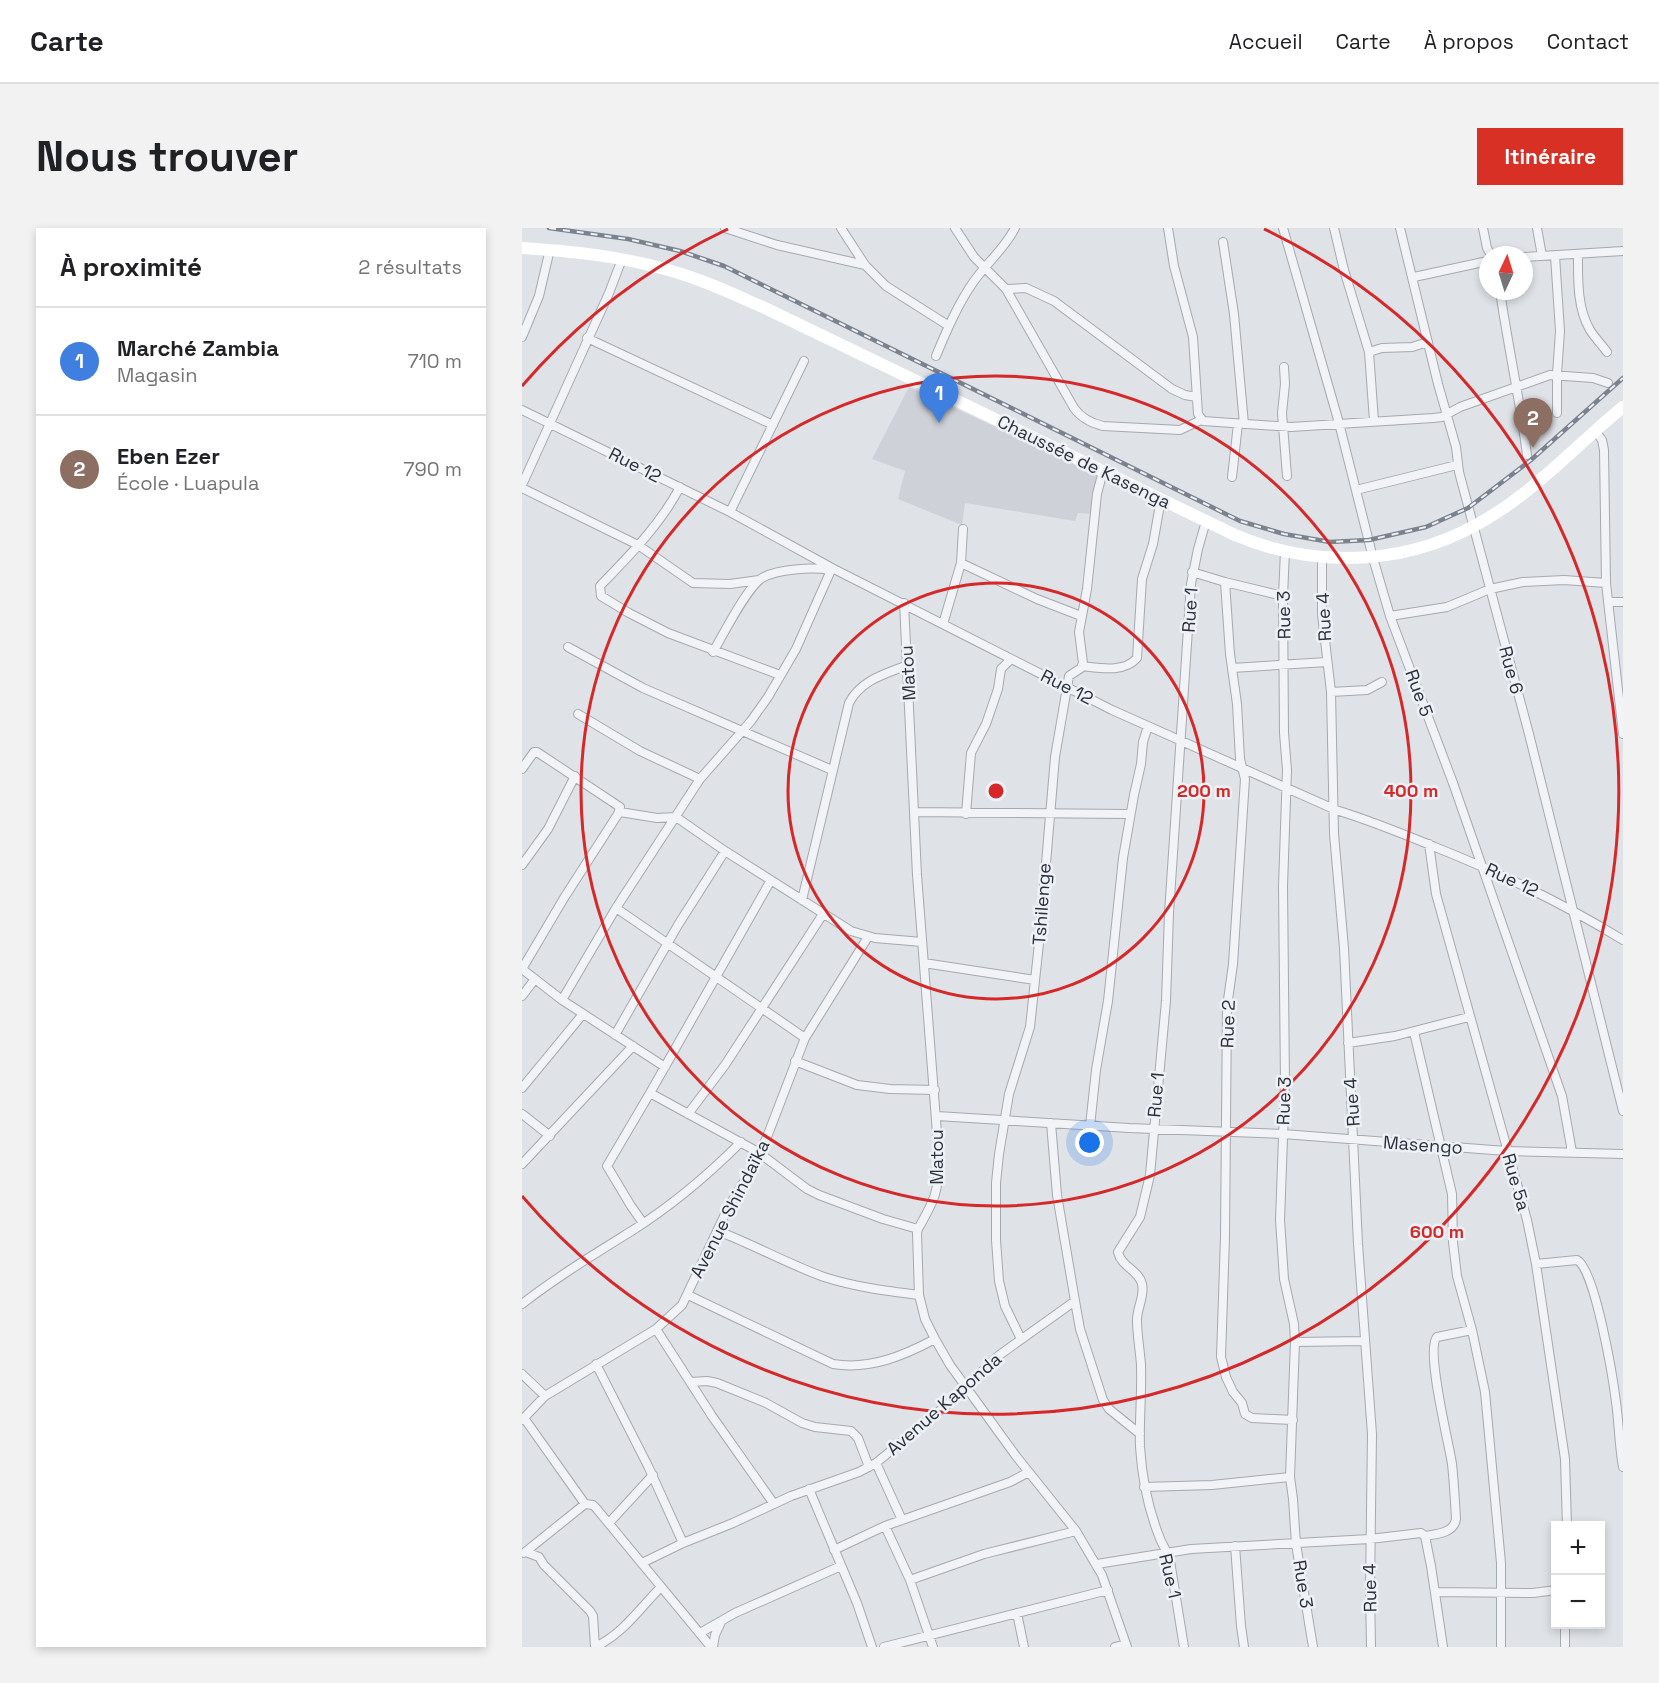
<!DOCTYPE html>
<html lang="fr">
<head>
<meta charset="utf-8">
<style>
	:root { --surface:#fff; --page:#f2f2f2; --text:#202124; --muted:#757577; --line:#e0e0e0; --accent:#d93025 }
	body { margin:0; font-family:"Space Grotesk",sans-serif; background:var(--page); color:var(--text) }
	.controls { position:absolute; right:18px; bottom:18px; display:grid; overflow:hidden; border-radius:0px; box-shadow:0 3px 9px #0003 }
	.controls button { width:54px; height:54px; display:grid; place-items:center; padding:0; border:0; border-bottom:2px solid var(--line); background:var(--surface); color:var(--text); font:30px sans-serif }
	.compass { position:absolute; left:957px; top:18px; width:54px; height:54px; border-radius:50%; background:var(--surface); box-shadow:0 3px 9px #0003; rotate:4deg }
	.you { position:absolute; left:568px; top:915px; width:21px; height:21px; margin:-15px; border:4px solid #fff; border-radius:50%; background:#1a73e8; box-shadow:0 0 0 9px #1a73e833 }
	.badge { display:grid; place-items:center; width:39px; height:39px; border-radius:50%; background:var(--accent); color:#fff; font-size:20px; font-weight:700 }
	.pin { position:absolute; translate:-50% -50px; filter:drop-shadow(0 2px 3px #0008) }
	.pin::after { content:''; position:absolute; top:32px; width:21px; height:18px; background:inherit; clip-path:polygon(0 0,100% 0,50% 100%) }
	.list { margin:0; padding:0; list-style:none }
	h2 { display:flex; justify-content:space-between; align-items:center; height:78px; margin:0; padding:0 24px; font-size:26px }
	h2 small { font-size:20px; font-weight:400; color:var(--muted) }
	.list li { display:grid; grid-template-columns:39px 1fr auto; gap:18px; align-items:center; box-sizing:border-box; height:108px; padding:0 24px; border-top:2px solid var(--line) }
	.list b { display:block; font-size:22px; white-space:nowrap }
	.list p { margin:0; font-size:20px; white-space:nowrap; color:var(--muted) }
	.list em { font-size:20px; font-style:normal; color:var(--muted) }
	.map { position:relative; flex:none; width:1101px; height:1419px; overflow:hidden; border-radius:0px }
	header { display:flex; align-items:center; gap:36px; box-sizing:border-box; height:84px; padding:0 30px; background:var(--surface); border-bottom:2px solid var(--line) }
	header strong { font-size:28px }
	nav { display:flex; gap:33px; margin-inline-start:auto; font-size:21px }
	.intro { display:flex; align-items:center; justify-content:space-between; box-sizing:border-box; height:144px; padding:0 36px }
	h1 { margin:0; font-size:42px }
	.button { padding:15px 27px; border-radius:0px; background:var(--accent); color:#fff; font-size:21px; font-weight:700 }
	main { display:flex; gap:36px; padding:0 36px }
	aside { flex:1; background:var(--surface); border-radius:0px; box-shadow:0 3px 9px #0003 }
	.map>svg:first-child { display:block }
	.built { fill:#ced1d8 }
	.lines { fill:none; stroke-linecap:round; stroke-linejoin:round }
	.minor-casing { stroke:#a5a9b0; stroke-width:10 }
	.minor { stroke:#f1f3f6; stroke-width:8 }
	.secondary { stroke:#fff; stroke-width:12 }
	.rail-casing { stroke:#7a828f; stroke-width:4.5 }
	.rail { stroke:#eef1f5; stroke-width:2; stroke-dasharray:7; stroke-linecap:butt }
	.ring { fill:none; stroke:#d62828; stroke-width:3 }
	.labels { text-anchor:middle; stroke-width:5; stroke-linejoin:round; paint-order:stroke }
	.street-label { font-size:18px; fill:#2a303c; stroke:#eef1f5 }
	.centre { fill:#d62828; stroke:#eef1f5; stroke-width:3 }
	.ring-label { font-size:18px; text-anchor:middle; font-weight:bold; fill:#d62828; stroke:#eef1f5; stroke-width:5; stroke-linejoin:round; paint-order:stroke }
</style>
</head>
<body>
<header>
<strong>Carte</strong>
<nav><a>Accueil</a><a>Carte</a><a>À propos</a><a>Contact</a></nav>
</header>
<div class="intro"><h1>Nous trouver</h1><a class="button">Itinéraire</a></div>
<main>
<aside>
<h2>À proximité<small>2 résultats</small></h2>
<ul class="list">
<li><span class="badge" style="background:#3f7fe0">1</span><div><b>Marché Zambia</b><p>Magasin</p></div><em>710 m</em></li>
<li><span class="badge" style="background:#8d6e63">2</span><div><b>Eben Ezer</b><p>École · Luapula</p></div><em>790 m</em></li>
</ul>
</aside>
<div class="map">
<svg width="1101" height="1419" viewBox="0 0 1101 1419">
	<rect width="100%" height="100%" fill="#dfe2e7"/>
	<path class="built" d="M387 159 576 246 570 286 556 285 553 293 443 275 440 297 376 271 383 243 350 231Z"/>
	<g class="lines">
		<defs>
			<path id="minor" d="M203 0 255 17 343 37
				M319 0 343 37 364 58 427 98
				M433 0 452 29 484 61 552 180C559 190 569 195 581 198L658 202 679 192
				M646 0 652 38 671 109 676 186 681 193 769 199 911 190 920 189 938 179 1028 147 1071 150 1086 155
				M761 0 817 195 851 330 868 388 931 555 1040 868 1050 924
				M812 0 822 42 847 124 852 193
				M878 0 916 156 934 219 937 244 1007 506 1101 883
				M961 0 965 20 969 27
				M1015 0 1020 28
				M701 14 712 86 722 196
				M1056 27C1056 51 1055 80 1068 102 1073 110 1080 117 1085 124
				M1033 28 1038 103 1035 146V185
				M1002 29 1101 23
				M892 49 966 33
				M484 61 504 60 532 73 650 161 663 167 675 169
				M978 63C986 118 998 172 1005 227
				M0 109 17 68 28 21
				M65 110 251 197
				M847 124 860 120 890 119 906 114
				M414 128C424 104 435 78 450 56 463 36 482 22 493 0
				M762 139 763 156 760 185 765 248
				M0 182 208 284 310 340 590 482 814 582C850 593 879 605 913 619 978 645 1041 675 1101 712
				M1073 202 1080 212 1082 222 1084 355 1101 506
				M710 249 716 196
				M0 257 87 65 100 31
				M158 259C138 297 107 328 78 358L79 368 107 385 146 405 258 447
				M0 260 116 317 171 355 208 356 237 352
				M834 262 935 237
				M208 284 282 133
				M763 323 761 368 762 505 765 542 761 658 763 855 758 992 762 1051 772 1096 773 1114 768 1249 771 1271 774 1316 791 1419
				M800 330V386L809 464 812 606 822 720 836 1016 850 1206 848 1362 849 1419
				M439 335 515 371 559 388
				M670 344 703 354 761 368
				M703 354 708 426 715 476 718 531 723 551 711 736 705 779 703 1009 699 1129 704 1149 711 1164 720 1175 723 1186 730 1190 771 1192
				M1086 374H1101
				M382 375 395 647 417 931C417 964 412 973 396 1001L395 1005 397 1067 403 1091 413 1111 428 1137 494 1228 554 1303 580 1347 605 1419
				M868 388 925 379 968 361 1001 354 1042 352 1084 355
				M421 396 439 335 441 301
				M46 419 121 460 310 542
				M191 424C201 407 225 359 240 350 255 341 291 339 308 342
				M560 438C578 440 602 445 615 430L620 351 631 316 639 271
				M710 440 805 434
				M809 464 845 462 860 454
				M56 486 118 523 178 551
				M0 541 12 524H15L98 579 96 586 42 670 0 741
				M98 584 135 590 154 589 203 623 329 703 353 710 400 714
				M392 584 608 586
				M444 586 449 525 464 496 476 461 479 441 489 431
				M907 616 914 666 1005 992 1014 1036 1043 1231 1045 1298
				M0 637 26 601 53 548
				M249 652 128 865 236 924 285 961 297 967 361 991 396 1001
				M280 672 327 475C339 452 363 446 386 437
				M94 680 283 810
				M402 735 513 752
				M0 741 40 772 143 839
				M0 768 13 751
				M40 772 94 680 178 551 229 493 246 469 274 421 310 340
				M892 804 930 966 931 1014 935 1048 950 1102 963 1164 979 1335V1419
				M93 807 156 697 203 623
				M826 815 873 808 947 789
				M273 833 335 857 368 861 413 862
				M0 860 61 786
				M0 886 28 908
				M166 886 203 837 301 686
				M415 888 607 900 761 906 984 923 1101 926
				M529 895 535 967 553 1073 558 1101 581 1172 587 1181 618 1206
				M568 898 574 842 586 773 601 630 612 567 619 536 621 514 626 498
				M0 936 111 818
				M121 995 109 978 85 938 128 865
				M196 1003C232 1017 266 1036 302 1049 333 1059 365 1063 397 1067
				M1014 1036 1055 1032C1073 1041 1091 1150 1094 1174 1097 1195 1097 1217 1101 1239
				M166 1067 311 1136C348 1142 381 1128 413 1111
				M0 1076C35 1049 71 1027 108 1004 148 979 186 947 219 914
				M134 1101 190 1188 252 1276
				M499 1111 483 1078 477 1053 474 1012V955L477 926 487 866 508 799 518 706 533 529 547 448 559 440 561 435 557 404 565 361 575 266 581 243
				M773 1114 843 1113
				M74 1136 126 1238 161 1315
				M0 1146 23 1168
				M168 1154 185 1153 195 1155 244 1175 280 1195 293 1199 329 1203 336 1210 347 1239
				M2 1190 63 1276 71 1277 74 1280 189 1419
				M0 1192 23 1168 134 1101 160 1077 207 978 223 952 245 909 283 810 346 709
				M354 1235 380 1292
				M622 1259 690 1257 768 1249
				M287 1261 335 1375 350 1419
				M87 1295 131 1247
				M363 1298 388 1352 411 1419
				M903 1308C915 1306 932 1305 934 1291 933 1273 932 1254 930 1236 927 1215 903 1121 915 1109L950 1102
				M713 1318 719 1398 722 1419
				M312 1322 363 1298 488 1254 507 1244
				M4 1324 17 1329 22 1337 68 1383 71 1388 73 1419C101 1406 117 1381 139 1359
				M2 1325 63 1276
				M120 1335 161 1315 211 1295 269 1268 337 1244 354 1235 427 1175 476 1128 553 1073
				M575 1336 669 1321 848 1311 899 1305 903 1308 909 1338 921 1419
				M388 1352 462 1326 554 1303
				M913 1364 1011 1365 1034 1362
				M495 1385 502 1419
				M178 1405 213 1385 319 1338
				M191 1419 193 1407 199 1394
				M362 1419 586 1362
				M593 1419 604 1416
				M662 1419 648 1333C646 1324 640 1317 637 1308 626 1280 620 1250 618 1219 617 1192 620 1165 619 1137 618 1122 615 1107 615 1092 615 1079 623 1068 620 1056 617 1042 599 1039 596 1024L618 989 628 947 644 773 647 685 669 356 676 321 684 293
				M1043 1419V1396"/>
		</defs>
		<use href="#minor" class="minor-casing"/>
		<use href="#minor" class="minor"/>
		<path class="secondary" d="M0 20C49 23 98 28 146 42 180 51 213 67 245 81L713 307C798 343 893 337 971 287 1019 257 1058 214 1101 179"/>
		<defs>
			<path id="rail" d="M27 0 106 11 158 23 202 38 718 293 762 306 808 314 847 312 904 299 946 280 1009 232 1101 150"/>
		</defs>
		<use href="#rail" class="rail-casing"/>
		<use href="#rail" class="rail"/>
	</g>
	<g class="ring">
		<circle cx="474" cy="563" r="208"/>
		<circle cx="474" cy="563" r="415"/>
		<path d="M0 158A623 623 0 0 1 206 1M742 1A623 623 0 1 1 0 968"/>
	</g>
	<g class="labels">
		<g class="street-label">
			<text transform="translate(562 234) rotate(26)" y="6">Chaussée de Kasenga</text>
			<text transform="translate(113 237) rotate(27)" y="6">Rue 12</text>
			<text transform="translate(668 382) rotate(-86)" y="6">Rue 1</text>
			<text transform="translate(762 387) rotate(-91)" y="6">Rue 3</text>
			<text transform="translate(802 389) rotate(-93)" y="6">Rue 4</text>
			<text transform="translate(989 442) rotate(75)" y="6">Rue 6</text>
			<text transform="translate(386 445) rotate(-93)" y="6">Matou</text>
			<text transform="translate(545 459) rotate(27)" y="6">Rue 12</text>
			<text transform="translate(897 465) rotate(70)" y="6">Rue 5</text>
			<text transform="translate(990 652) rotate(25)" y="6">Rue 12</text>
			<text transform="translate(520 676) rotate(-86)" y="6">Tshilenge</text>
			<text transform="translate(706 796) rotate(-88)" y="6">Rue 2</text>
			<text transform="translate(634 867) rotate(-85)" y="6">Rue 1</text>
			<text transform="translate(762 873) rotate(-88)" y="6">Rue 3</text>
			<text transform="translate(830 874) rotate(-94)" y="6">Rue 4</text>
			<text transform="translate(901 917) rotate(4)" y="6">Masengo</text>
			<text transform="translate(415 929) rotate(-90)" y="6">Matou</text>
			<text transform="translate(994 954) rotate(74)" y="6">Rue 5a</text>
			<text transform="translate(208 981) rotate(-63)" y="6">Avenue Shindaïka</text>
			<text transform="translate(422 1176) rotate(-41)" y="6">Avenue Kaponda</text>
			<text transform="translate(648 1348) rotate(77)" y="6">Rue 1</text>
			<text transform="translate(781 1356) rotate(81)" y="6">Rue 3</text>
			<text transform="translate(848 1360) rotate(-91)" y="6">Rue 4</text>
		</g>
	</g>
	<circle cx="474" cy="563" r="9" class="centre"/>
	<g class="ring-label">
		<text x="682" y="569">200 m</text>
		<text x="889" y="569">400 m</text>
		<text x="915" y="1010">600 m</text>
	</g>
</svg>
<div class="controls">
<button>+</button>
<button>−</button>
</div>
<svg class="compass" viewBox="-18 -18 36 36"><path d="M0-13l5 13h-10z" fill="#e53935"/><path d="M0 13l5-13h-10z" fill="#757577"/></svg>
<div class="you"></div>
<div class="pin badge" style="left:417px;top:195px;background:#3f7fe0">1</div>
<div class="pin badge" style="left:1011px;top:220px;background:#8d6e63">2</div>
</div>
</main>
</body>
</html>
